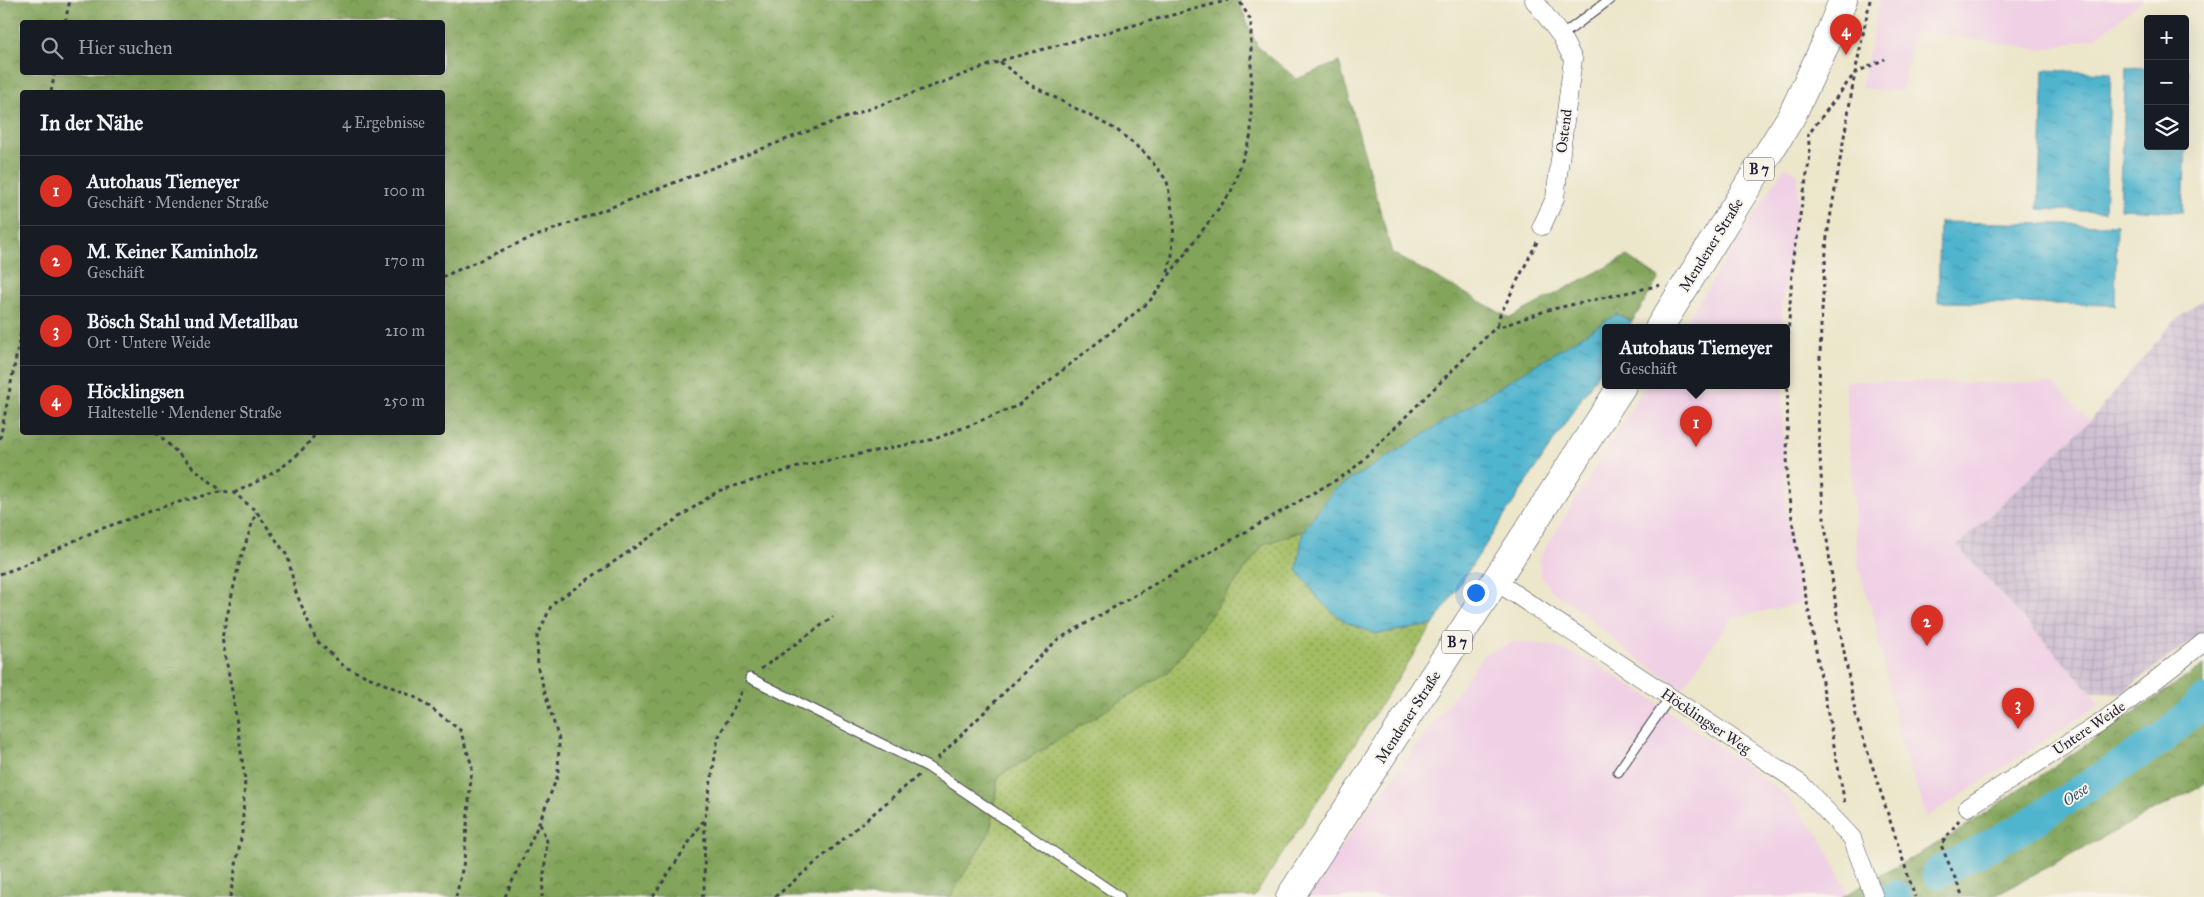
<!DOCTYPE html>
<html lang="de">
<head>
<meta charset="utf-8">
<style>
	:root { --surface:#171b24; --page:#20242c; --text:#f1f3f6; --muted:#9ea1a6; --line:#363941; --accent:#d93025 }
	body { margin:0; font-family:"IM FELL Great Primer",serif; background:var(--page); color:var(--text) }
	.controls { position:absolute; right:15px; top:15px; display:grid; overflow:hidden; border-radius:5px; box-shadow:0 5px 20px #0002 }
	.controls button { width:45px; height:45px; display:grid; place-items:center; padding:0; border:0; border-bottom:1px solid var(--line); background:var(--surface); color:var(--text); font:25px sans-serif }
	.you { position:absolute; left:1475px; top:592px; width:18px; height:18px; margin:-12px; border:4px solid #fff; border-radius:50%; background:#1a73e8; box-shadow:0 0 0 8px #1a73e833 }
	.badge { display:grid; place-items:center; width:32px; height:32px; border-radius:50%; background:var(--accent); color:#fff; font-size:16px; font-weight:700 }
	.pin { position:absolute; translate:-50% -41px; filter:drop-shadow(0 1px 2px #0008) }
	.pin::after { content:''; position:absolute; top:26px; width:18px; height:15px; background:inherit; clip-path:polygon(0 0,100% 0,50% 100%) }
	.popup { position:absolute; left:1602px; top:324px; width:188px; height:65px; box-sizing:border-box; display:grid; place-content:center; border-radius:5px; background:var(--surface); filter:drop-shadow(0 1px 4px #0005); font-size:16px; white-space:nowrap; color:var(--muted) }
	.popup b { font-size:19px; color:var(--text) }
	.popup::after { content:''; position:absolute; left:50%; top:100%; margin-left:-10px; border:10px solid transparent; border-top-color:var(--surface) }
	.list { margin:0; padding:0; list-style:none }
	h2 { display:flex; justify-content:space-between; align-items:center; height:65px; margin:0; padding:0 20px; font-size:21px }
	h2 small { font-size:16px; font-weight:400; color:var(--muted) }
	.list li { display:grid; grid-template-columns:32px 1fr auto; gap:15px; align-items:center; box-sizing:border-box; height:70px; padding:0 20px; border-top:1px solid var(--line) }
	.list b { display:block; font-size:19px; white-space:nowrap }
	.list p { margin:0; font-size:16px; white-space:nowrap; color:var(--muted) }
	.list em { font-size:16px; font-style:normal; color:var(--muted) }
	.icon { flex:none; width:28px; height:28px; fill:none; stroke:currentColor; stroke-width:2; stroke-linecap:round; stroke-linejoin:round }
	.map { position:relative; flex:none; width:2204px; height:897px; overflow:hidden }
	.search { position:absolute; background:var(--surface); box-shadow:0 5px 20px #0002; left:20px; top:20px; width:425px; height:55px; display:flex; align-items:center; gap:12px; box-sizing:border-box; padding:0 18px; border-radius:5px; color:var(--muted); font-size:19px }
	.panel { position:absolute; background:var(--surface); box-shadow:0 5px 20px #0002; left:20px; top:90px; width:425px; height:345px; border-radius:5px }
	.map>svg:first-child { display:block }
	.built { fill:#f0d0e5 }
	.industrial { fill:url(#industrial-grid) }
	.grass { fill:url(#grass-dots); stroke:#627050 }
	.forest { fill:url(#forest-crowns); stroke:#52634a; fill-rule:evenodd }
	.water { fill:url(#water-ripples); stroke:#386b84 }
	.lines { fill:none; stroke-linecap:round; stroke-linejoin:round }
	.river { stroke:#4fb4ce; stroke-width:31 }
	.service-casing { stroke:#403f51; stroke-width:11 }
	.minor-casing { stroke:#403f51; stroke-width:19 }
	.primary-casing { stroke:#403f51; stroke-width:29 }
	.path { stroke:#403f51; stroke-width:3; stroke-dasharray:4 4; stroke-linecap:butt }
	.service { stroke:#fff; stroke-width:9 }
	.minor { stroke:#fff; stroke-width:18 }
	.primary { stroke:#fff; stroke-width:28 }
	.labels { text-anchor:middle; stroke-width:4; stroke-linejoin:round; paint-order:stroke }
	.shield { fill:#f7f3e8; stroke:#62616f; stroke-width:1 }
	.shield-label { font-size:14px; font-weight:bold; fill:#22223b }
	.street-label { font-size:15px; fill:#22223b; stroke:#f7f3e8 }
	.water-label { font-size:16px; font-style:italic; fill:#32556e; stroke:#f7f3e8 }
</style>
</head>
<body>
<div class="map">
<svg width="2204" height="897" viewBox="0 0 2204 897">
	<defs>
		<pattern id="industrial-grid" width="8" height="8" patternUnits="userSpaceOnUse" patternTransform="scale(1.25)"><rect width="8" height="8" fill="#cebed2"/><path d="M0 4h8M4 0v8" fill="none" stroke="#b1a3b5"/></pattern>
		<pattern id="grass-dots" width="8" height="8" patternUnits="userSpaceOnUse" patternTransform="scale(1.25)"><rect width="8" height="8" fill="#a3bd64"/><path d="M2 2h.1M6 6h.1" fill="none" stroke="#849954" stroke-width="1.8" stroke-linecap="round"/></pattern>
		<pattern id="forest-crowns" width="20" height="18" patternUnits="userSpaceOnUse" patternTransform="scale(1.25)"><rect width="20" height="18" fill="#82a45a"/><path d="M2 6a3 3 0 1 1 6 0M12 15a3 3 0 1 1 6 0" fill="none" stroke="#6a854c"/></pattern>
		<pattern id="water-ripples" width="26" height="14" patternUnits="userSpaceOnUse" patternTransform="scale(1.25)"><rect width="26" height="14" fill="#4fb4ce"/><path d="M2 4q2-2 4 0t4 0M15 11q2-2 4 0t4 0" fill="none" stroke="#4192a8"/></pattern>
	</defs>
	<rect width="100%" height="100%" fill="#f7f3e8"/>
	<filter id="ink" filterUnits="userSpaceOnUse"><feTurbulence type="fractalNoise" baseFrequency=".02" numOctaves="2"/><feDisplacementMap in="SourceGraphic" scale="10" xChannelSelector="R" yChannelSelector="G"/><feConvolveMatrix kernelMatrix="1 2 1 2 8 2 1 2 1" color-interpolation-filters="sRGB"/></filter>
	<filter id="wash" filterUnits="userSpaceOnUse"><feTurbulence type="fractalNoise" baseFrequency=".0096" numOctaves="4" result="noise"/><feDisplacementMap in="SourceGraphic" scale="20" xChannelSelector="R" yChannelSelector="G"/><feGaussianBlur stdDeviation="1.12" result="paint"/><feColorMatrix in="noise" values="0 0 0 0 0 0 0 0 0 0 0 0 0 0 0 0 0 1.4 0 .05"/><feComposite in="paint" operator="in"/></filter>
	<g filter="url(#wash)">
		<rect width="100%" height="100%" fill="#ece6cb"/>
		<path class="built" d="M1880 0H2143L2097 37 2042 50 1915 30 1902 92 1861 88Z
			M1785 167 1798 174V200L1782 305V328H1682Z
			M1845 381 2053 384 2090 421 1957 546 2091 692 2100 704 1927 817 1900 742 1875 622 1858 565Z
			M1645 386H1782L1785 504 1801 603 1732 618 1682 688 1626 651 1585 614 1552 591 1540 574 1539 559Z
			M1514 642 1550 645 1595 663 1649 697 1782 792 1820 836 1848 893 1842 897H1307L1335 855 1485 654Z"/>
		<path class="industrial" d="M2204 299V631L2120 694 2091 692 1957 546 2090 421 2173 322Z"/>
		<path class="grass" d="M1303 531 1297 570 1376 634 1433 625 1254 897H950L990 831 998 777 1169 671 1264 544Z"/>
		<path class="forest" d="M0 0H1238L1257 46 1297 79 1339 62 1392 253 1510 318 1627 256 1659 278 1632 322 1617 315 1335 490 1303 531 1264 544 1169 671 998 777 990 831 950 897H0ZM22 22H442V72H22ZM22 92H442V432H22Z
			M2204 665V784L1991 897H1842L1954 834Z"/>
		<path class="water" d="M2126 67 2148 68V146H2185V70H2189L2183 212 2120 209Z
			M2044 70 2111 73 2105 212 2038 209Z
			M1940 222 2117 225 2115 305 1938 302Z
			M1617 314 1632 322 1627 328H1606V361L1433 625 1376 634 1345 622 1321 602 1297 570 1303 531 1334 490Z"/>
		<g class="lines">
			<path class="river" d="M1937 873 2022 828 2163 738 2204 700
				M1894 897 1896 896"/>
		</g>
	</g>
	<g filter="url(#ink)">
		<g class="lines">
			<defs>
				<path id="service" d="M1561 36 1609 0
					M750 678 928 767 1120 897
					M1618 772 1670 697"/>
				<path id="minor" d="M1534 0 1561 36 1573 59 1555 198 1542 226
					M1497 582 1801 784 1852 838 1874 897
					M1968 807 2102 722 2204 642"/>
				<path id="primary" d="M1659 328 1791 117 1826 43 1843 0
					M1290 897 1622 386"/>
			</defs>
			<use href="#service" class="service-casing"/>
			<use href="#minor" class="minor-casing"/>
			<use href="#primary" class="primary-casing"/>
			<path class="path" d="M1870 0 1855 73 1827 236 1821 326 1818 419 1823 510 1837 614 1856 716 1915 897
				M65 22 70 0
				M1000 62 1029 84 1117 130 1146 154 1167 181 1174 221 1172 255 1167 276
				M51 92 55 72
				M1811 131 1855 73 1885 59
				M1808 133 1810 156 1793 257 1788 337 1787 484 1795 539 1845 804
				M1537 242 1498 319V325L1503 326 1548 310 1661 285
				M442 277 521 242 795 136 1006 59 1229 0
				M156 432 191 466 222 491
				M0 439 22 327
				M234 493C270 475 292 466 317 432
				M0 574 17 568 95 531 171 504 223 491 234 493 256 511 288 557 295 590 316 640 345 667 419 699 460 730 472 766 464 861 456 897
				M761 669 833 617
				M937 759 1057 640 1350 472 1498 325
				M1959 820 1941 845 1963 897
				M540 824 547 841 542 897
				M230 897 242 833 245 780 233 696 222 638 239 564 256 512
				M505 897 539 823 558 775 559 740 538 669 537 637 552 604 718 491 805 465 935 439 1017 406 1149 302 1231 192 1251 135V21L1239 0
				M653 897 705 818 718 738 744 688
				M702 897 704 891 705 818
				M775 897 919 775"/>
			<use href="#service" class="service"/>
			<use href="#minor" class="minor"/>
			<use href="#primary" class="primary"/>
		</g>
	</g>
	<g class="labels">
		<g class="shield">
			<rect x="1744" y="157.5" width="30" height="23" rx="4"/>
			<rect x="1442" y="630.5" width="30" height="23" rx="4"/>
		</g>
		<g class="shield-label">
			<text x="1759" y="174">B 7</text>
			<text x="1457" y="647">B 7</text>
		</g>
		<g class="street-label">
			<text transform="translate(1564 131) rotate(-83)" y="5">Ostend</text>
			<text transform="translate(1711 245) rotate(-58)" y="5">Mendener Straße</text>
			<text transform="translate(1408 717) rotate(-57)" y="5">Mendener Straße</text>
			<text transform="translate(1706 721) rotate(34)" y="5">Höcklingser Weg</text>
			<text transform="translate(2089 728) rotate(-34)" y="5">Untere Weide</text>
		</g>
		<g class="water-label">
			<text transform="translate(2075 794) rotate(-33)" y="6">Oese</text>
		</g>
	</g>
</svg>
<div class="controls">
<button>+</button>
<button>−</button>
<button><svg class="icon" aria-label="layers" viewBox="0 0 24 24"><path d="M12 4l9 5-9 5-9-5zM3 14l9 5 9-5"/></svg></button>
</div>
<div class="you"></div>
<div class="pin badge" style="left:1696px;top:447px">1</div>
<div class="popup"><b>Autohaus Tiemeyer</b>Geschäft</div>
<div class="pin badge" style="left:1927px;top:646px">2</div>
<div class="pin badge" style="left:2018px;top:729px">3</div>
<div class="pin badge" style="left:1846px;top:55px">4</div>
<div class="search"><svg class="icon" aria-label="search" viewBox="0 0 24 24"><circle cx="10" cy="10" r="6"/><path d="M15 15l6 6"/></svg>Hier suchen</div>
<section class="panel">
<h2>In der Nähe<small>4 Ergebnisse</small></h2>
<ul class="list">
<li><span class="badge">1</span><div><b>Autohaus Tiemeyer</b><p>Geschäft · Mendener Straße</p></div><em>100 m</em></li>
<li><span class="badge">2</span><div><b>M. Keiner Kaminholz</b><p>Geschäft</p></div><em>170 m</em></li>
<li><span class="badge">3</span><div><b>Bösch Stahl und Metallbau</b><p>Ort · Untere Weide</p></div><em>210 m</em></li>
<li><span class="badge">4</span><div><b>Höcklingsen</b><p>Haltestelle · Mendener Straße</p></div><em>250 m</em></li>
</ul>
</section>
</div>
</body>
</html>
